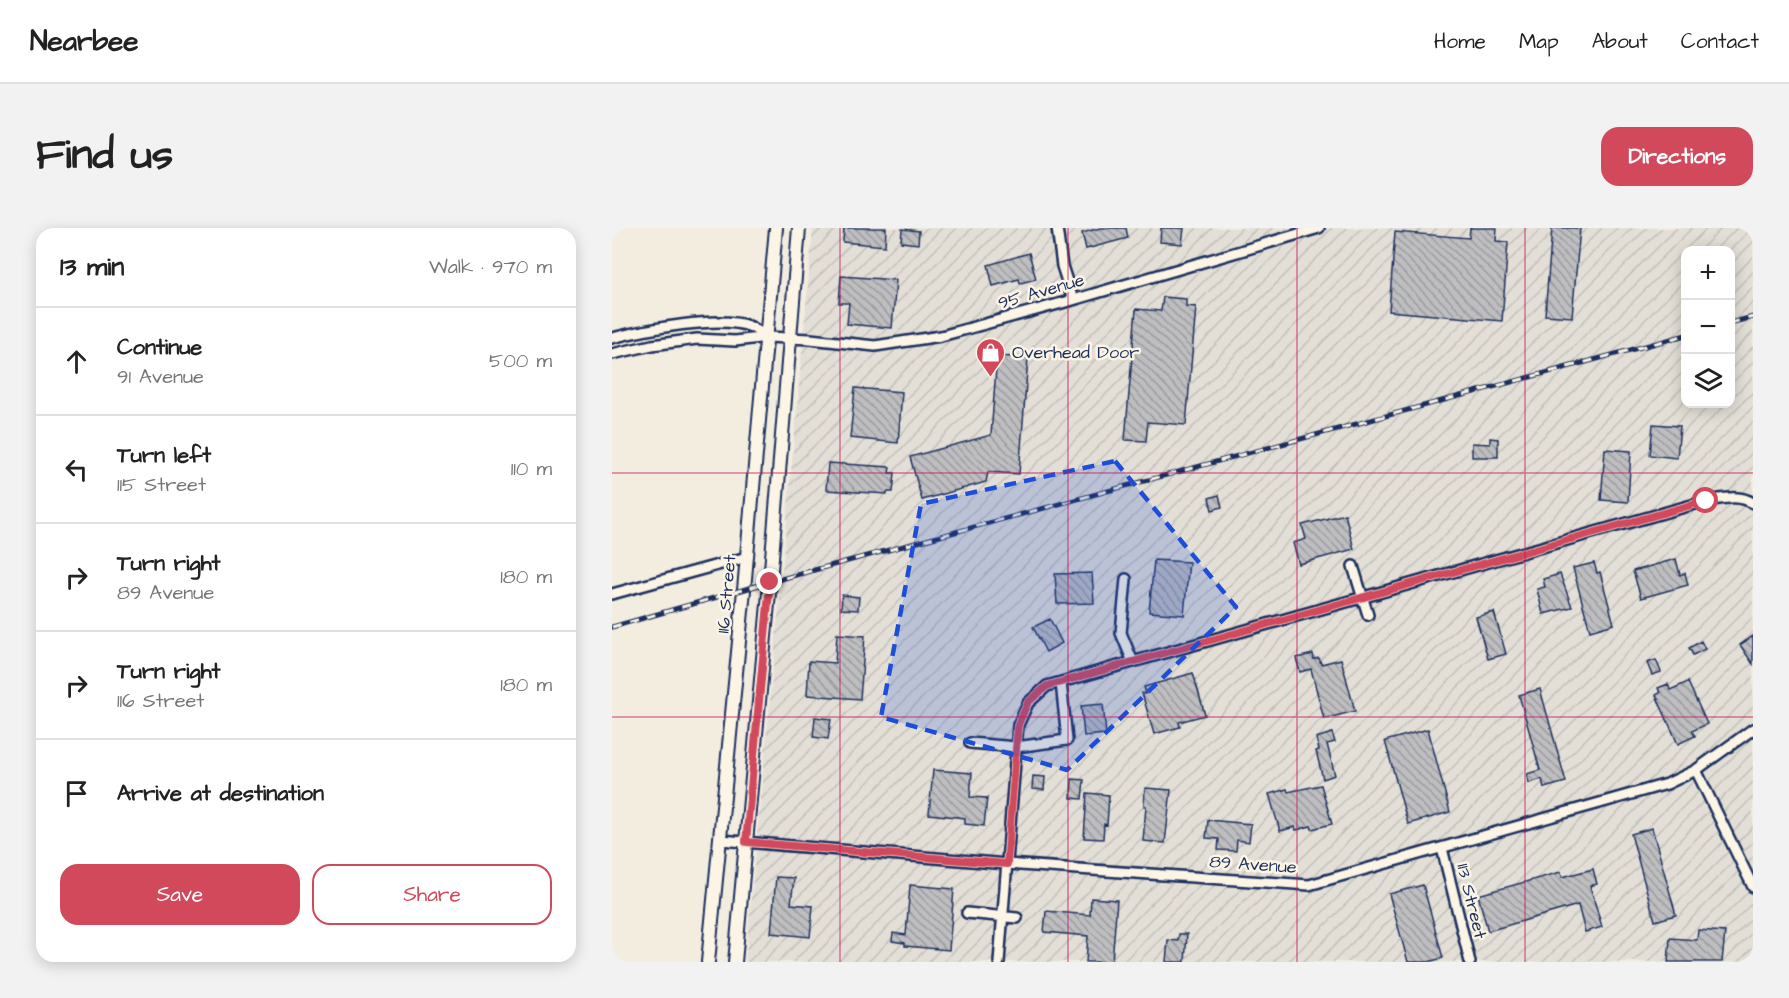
<!DOCTYPE html>
<html lang="en">
<head>
<meta charset="utf-8">
<style>
	:root { --surface:#fff; --page:#f2f2f2; --text:#222; --muted:#767676; --line:#e0e0e0; --accent:#d1495b }
	body { margin:0; font-family:"Architects Daughter",sans-serif; background:var(--page); color:var(--text) }
	.controls { position:absolute; right:18px; top:18px; display:grid; overflow:hidden; border-radius:12px; box-shadow:0 3px 15px #0003 }
	.controls button { width:54px; height:54px; display:grid; place-items:center; padding:0; border:0; border-bottom:2px solid var(--line); background:var(--surface); color:var(--text); font:30px sans-serif }
	.stop { position:absolute; width:18px; height:18px; margin:-14px; border:4px solid #d1495b; border-radius:50%; background:#fff }
	.stop.end { background:#d1495b; border-color:#fff; box-shadow:0 2px 6px #0008 }
	.list { margin:0; padding:0; list-style:none }
	h2 { display:flex; justify-content:space-between; align-items:center; height:78px; margin:0; padding:0 24px; font-size:26px }
	h2 small { font-size:20px; font-weight:400; color:var(--muted) }
	.list li { display:grid; grid-template-columns:39px 1fr auto; gap:18px; align-items:center; box-sizing:border-box; height:108px; padding:0 24px; border-top:2px solid var(--line) }
	.list b { display:block; font-size:22px; white-space:nowrap }
	.list p { margin:0; font-size:20px; white-space:nowrap; color:var(--muted) }
	.list em { font-size:20px; font-style:normal; color:var(--muted) }
	.actions { display:flex; gap:12px; padding:18px 24px }
	.actions a { flex:1; padding:14px 0; border:2px solid var(--accent); border-radius:18px; text-align:center; font-size:21px; color:var(--accent) }
	.actions .main { background:var(--accent); color:#fff }
	.icon { flex:none; width:33px; height:33px; fill:none; stroke:currentColor; stroke-width:2; stroke-linecap:round; stroke-linejoin:round }
	.map { position:relative; flex:none; width:1141px; height:734px; overflow:hidden; border-radius:18px }
	header { display:flex; align-items:center; gap:36px; box-sizing:border-box; height:84px; padding:0 30px; background:var(--surface); border-bottom:2px solid var(--line) }
	header strong { font-size:28px }
	nav { display:flex; gap:33px; margin-inline-start:auto; font-size:21px }
	.intro { display:flex; align-items:center; justify-content:space-between; box-sizing:border-box; height:144px; padding:0 36px }
	h1 { margin:0; font-size:42px }
	.button { padding:15px 27px; border-radius:18px; background:var(--accent); color:#fff; font-size:21px; font-weight:700 }
	main { display:flex; gap:36px; padding:0 36px }
	aside { flex:1; background:var(--surface); border-radius:18px; box-shadow:0 3px 15px #0003 }
	.map>svg:first-child { display:block }
	.industrial { fill:url(#industrial-furrows); fill-rule:evenodd }
	.building { fill:url(#building-back-hatch); stroke:#1b2f5e; stroke-width:1.5 }
	.lines { fill:none; stroke-linecap:round; stroke-linejoin:round }
	.minor-casing { stroke:#1b2f5e; stroke-width:14 }
	.major-casing { stroke:#1b2f5e; stroke-width:16 }
	.minor { stroke:#fcf5e5; stroke-width:9 }
	.major { stroke:#fcf5e5; stroke-width:12 }
	.rail-casing { stroke:#1b2f5e; stroke-width:5 }
	.rail { stroke:#fcf5e5; stroke-width:3; stroke-dasharray:9; stroke-linecap:butt }
	.route { stroke:#d1495b; stroke-width:8 }
	.marked { fill:#1d4ed8; fill-opacity:0.2; stroke:#1d4ed8; stroke-width:4.5; stroke-dasharray:12 8; stroke-linejoin:round }
	.grid { fill:none; stroke:#c2185b; stroke-width:1.5; stroke-opacity:0.55 }
	.labels { text-anchor:middle; stroke-width:5; stroke-linejoin:round; paint-order:stroke }
	.street-label { font-size:18px; fill:#1b2f5e; stroke:#fcf5e5 }
	.poi-label { font-size:18px; fill:#1b2f5e; stroke:#fcf5e5; text-anchor:start }
</style>
</head>
<body>
<header>
<strong>Nearbee</strong>
<nav><a>Home</a><a>Map</a><a>About</a><a>Contact</a></nav>
</header>
<div class="intro"><h1>Find us</h1><a class="button">Directions</a></div>
<main>
<aside>
<h2>13 min<small>Walk · 970 m</small></h2>
<ul class="list">
<li><svg class="icon" aria-label="ahead" viewBox="0 0 24 24"><path d="M12 20V5M6 11l6-6 6 6"/></svg><div><b>Continue</b><p>91 Avenue</p></div><em>500 m</em></li>
<li><svg class="icon" aria-label="left" viewBox="0 0 24 24"><path d="M17 20v-9H6M10 6l-5 5 5 5"/></svg><div><b>Turn left</b><p>115 Street</p></div><em>110 m</em></li>
<li><svg class="icon" aria-label="right" viewBox="0 0 24 24"><path d="M7 20v-9h11M14 6l5 5-5 5"/></svg><div><b>Turn right</b><p>89 Avenue</p></div><em>180 m</em></li>
<li><svg class="icon" aria-label="right" viewBox="0 0 24 24"><path d="M7 20v-9h11M14 6l5 5-5 5"/></svg><div><b>Turn right</b><p>116 Street</p></div><em>180 m</em></li>
<li><svg class="icon" aria-label="arrive" viewBox="0 0 24 24"><path d="M6 21V4h12l-3 4 3 4H6"/></svg><div><b>Arrive at destination</b></div></li>
</ul>
<div class="actions"><a class="main">Save</a><a>Share</a></div>
</aside>
<div class="map">
<svg width="1141" height="734" viewBox="0 0 1141 734">
	<defs>
		<pattern id="industrial-furrows" width="10" height="10" patternUnits="userSpaceOnUse" patternTransform="scale(1.5)"><rect width="10" height="10" fill="#e3dfd6"/><path d="M-1 1l2-2M0 10L10 0M9 11l2-2" fill="none" stroke="#c2c0ba"/></pattern>
		<pattern id="building-back-hatch" width="6" height="6" patternUnits="userSpaceOnUse" patternTransform="scale(1.5)"><rect width="6" height="6" fill="#bebec0"/><path d="M-1 5l2 2M0 0l6 6M5-1l2 2" fill="none" stroke="#9a9b9f"/></pattern>
	</defs>
	<rect width="100%" height="100%" fill="#f3ede0"/>
	<filter id="ink" filterUnits="userSpaceOnUse"><feTurbulence type="fractalNoise" baseFrequency=".0167" numOctaves="2"/><feDisplacementMap in="SourceGraphic" scale="12" xChannelSelector="R" yChannelSelector="G"/><feConvolveMatrix kernelMatrix="1 2 1 2 8 2 1 2 1" color-interpolation-filters="sRGB"/></filter>
	<g filter="url(#ink)">
		<path class="industrial" d="M201 0H1141V734H133L168 366ZM1074 22H1118V176H1074Z"/>
		<path class="building" d="M232 0H274L273 18 231 14Z
			M488 0H514L516 10 474 21 470 5Z
			M549 0H572L570 16 548 14Z
			M858 0H885L884 13 896 14 890 93 777 83 783 4 857 10Z
			M940 0H968L960 89 933 87Z
			M290 1 307 3 306 16 289 14Z
			M417 25 424 51 408 55 407 51 381 58 376 37Z
			M229 48 284 52 280 100 235 96 237 75H227Z
			M551 69 574 71V78L584 79 574 197 536 194 534 213 513 212 524 81 549 83Z
			M385 128 416 130 407 246 376 244 374 254 310 272 298 229 379 207Z
			M243 160 290 164 286 215 238 210Z
			M1041 196 1068 198 1065 230 1038 227Z
			M878 210 886 211V229H860V215L878 216Z
			M993 221 1019 223 1016 274 989 272Z
			M216 235 278 239 277 245H283L281 264H276L275 266 214 262Z
			M607 267 610 279 600 282 597 270Z
			M733 286 742 321 687 336 681 315 694 311 690 297Z
			M1064 331 1068 347 1073 345 1076 357 1029 370 1021 343Z
			M542 332 577 334 572 387 537 384Z
			M982 335 985 345 988 344 1002 396 978 403 961 340Z
			M480 345 482 375 445 376 443 346Z
			M948 346 960 379 931 386 925 361 933 359 931 351Z
			M230 367 247 369 246 382 229 381Z
			M882 384 894 426 876 431 864 389Z
			M438 391 450 415 434 424 421 399Z
			M225 406 253 408 248 471 195 467 197 433 223 435Z
			M1141 408V436L1128 417Z
			M1089 413 1093 421 1081 427 1077 420Z
			M701 426 702 431 707 430 709 436 729 431 743 483 712 491 699 441 688 444 684 430Z
			M1044 432 1049 444 1040 447 1035 435Z
			M581 445 593 487 567 494 568 499 542 506 530 465 534 466 532 459Z
			M1076 454 1095 496 1080 503 1083 508 1066 516 1044 467 1048 465 1046 460 1056 456 1058 462Z
			M928 461 954 554 932 560 930 551 917 555 915 546 928 542 907 467Z
			M491 476 494 506 472 508 469 478Z
			M203 489 219 491 216 511 201 509Z
			M816 501 838 584 796 596 773 513Z
			M720 505 723 514 715 516 723 547 711 551 704 523 707 522 704 510Z
			M321 542 360 545 358 569 375 570 372 598 353 596V590L317 586Z
			M421 548 433 549 432 562 420 561Z
			M460 551 472 552 470 571 459 570Z
			M709 557 720 596 700 601 699 598 684 602 683 599 668 603 657 566 675 561 676 564Z
			M533 560 559 562 553 615 531 613 534 578H532Z
			M475 565 497 567 495 597 492 596 491 611 472 610Z
			M596 592 639 596 637 614 625 612 624 623 606 622 607 611 594 610Z
			M1040 600 1064 687 1043 693 1019 606Z
			M981 641 985 656 978 658 990 699 973 704 966 677 876 703 866 667 949 644 950 649Z
			M164 649 182 650 179 676 201 678 198 709 159 705Z
			M298 657 342 661 337 722 293 718V715L280 713 281 705 294 707Z
			M811 657 831 730 816 734H796L777 666Z
			M479 670 505 672 500 734H474L476 708 432 704 434 683 478 687Z
			M1086 702 1113 704 1110 734H1056L1058 710 1085 712Z
			M567 706H575L573 734H554L556 712 566 713Z"/>
		<g class="lines">
			<defs>
				<path id="minor" d="M445 0 450 38 461 72
					M0 110C31 102 110 86 139 99 145 102 150 106 155 109
					M0 126 40 117 85 111 123 113 155 109 198 111 263 118 329 108 461 72 707 0
					M741 338 756 387
					M514 351 509 405 521 434
					M0 366 135 329
					M358 515 404 519 455 512 449 454
					M1084 542 1141 659
					M109 612 395 636 697 657 1055 556 1084 542 1141 501
					M830 620 858 734
					M355 685 405 690
					M387 734 406 497 416 475 435 458 1094 273C1111 271 1126 266 1141 275"/>
				<path id="major" d="M96 734 132 362 164 0
					M123 734 158 354 187 0"/>
			</defs>
			<use href="#minor" class="minor-casing"/>
			<use href="#major" class="major-casing"/>
			<use href="#minor" class="minor"/>
			<use href="#major" class="major"/>
			<defs>
				<path id="rail" d="M1118 95 1141 89
					M0 399 158 354 1074 107"/>
			</defs>
			<use href="#rail" class="rail-casing"/>
			<use href="#rail" class="rail"/>
		</g>
	</g>
	<g class="lines" filter="url(#ink)">
		<path class="route" d="M158 354 134 614 395 636 406 497 416 474 435 458 1094 273"/>
	</g>
	<path class="marked" d="M503 233 624 379 455 542 269 489 309 276Z"/>
	<path class="grid" d="M228 0V734M456 0V734M685 0V734M913 0V734M0 245H1141M0 489H1141"/>
	<defs>
		<symbol id="shop-pin" viewBox="-11 -11 22 30"><path d="M0 17L-7.5 6A9.5 9.5 0 1 1 7.5 6Z" fill="#d1495b" stroke="#fcf5e5"/><path d="M-5-2.5h2.3a2.7 3.5 0 0 1 5.4 0H5L5.5 6h-11ZM-1.5-2.5h3a1.5 2.3 0 0 0-3 0Z" fill="#fff"/></symbol>
	</defs>
	<g fill-rule="evenodd">
		<use href="#shop-pin" x="362" y="108" width="33" height="45"/>
	</g>
	<g class="labels">
		<g class="street-label">
			<text transform="translate(429 63) rotate(-16)" y="6">95 Avenue</text>
			<text transform="translate(114 366) rotate(-85)" y="6">116 Street</text>
			<text transform="translate(641 636) rotate(4)" y="6">89 Avenue</text>
			<text transform="translate(860 673) rotate(76)" y="6">113 Street</text>
		</g>
		<g class="poi-label">
			<text x="400" y="130">Overhead Door</text>
		</g>
	</g>
</svg>
<div class="controls">
<button>+</button>
<button>−</button>
<button><svg class="icon" aria-label="layers" viewBox="0 0 24 24"><path d="M12 4l9 5-9 5-9-5zM3 14l9 5 9-5"/></svg></button>
</div>
<div class="stop" style="left:1094px;top:273px"></div>
<div class="stop end" style="left:158px;top:354px"></div>
</div>
</main>
</body>
</html>
